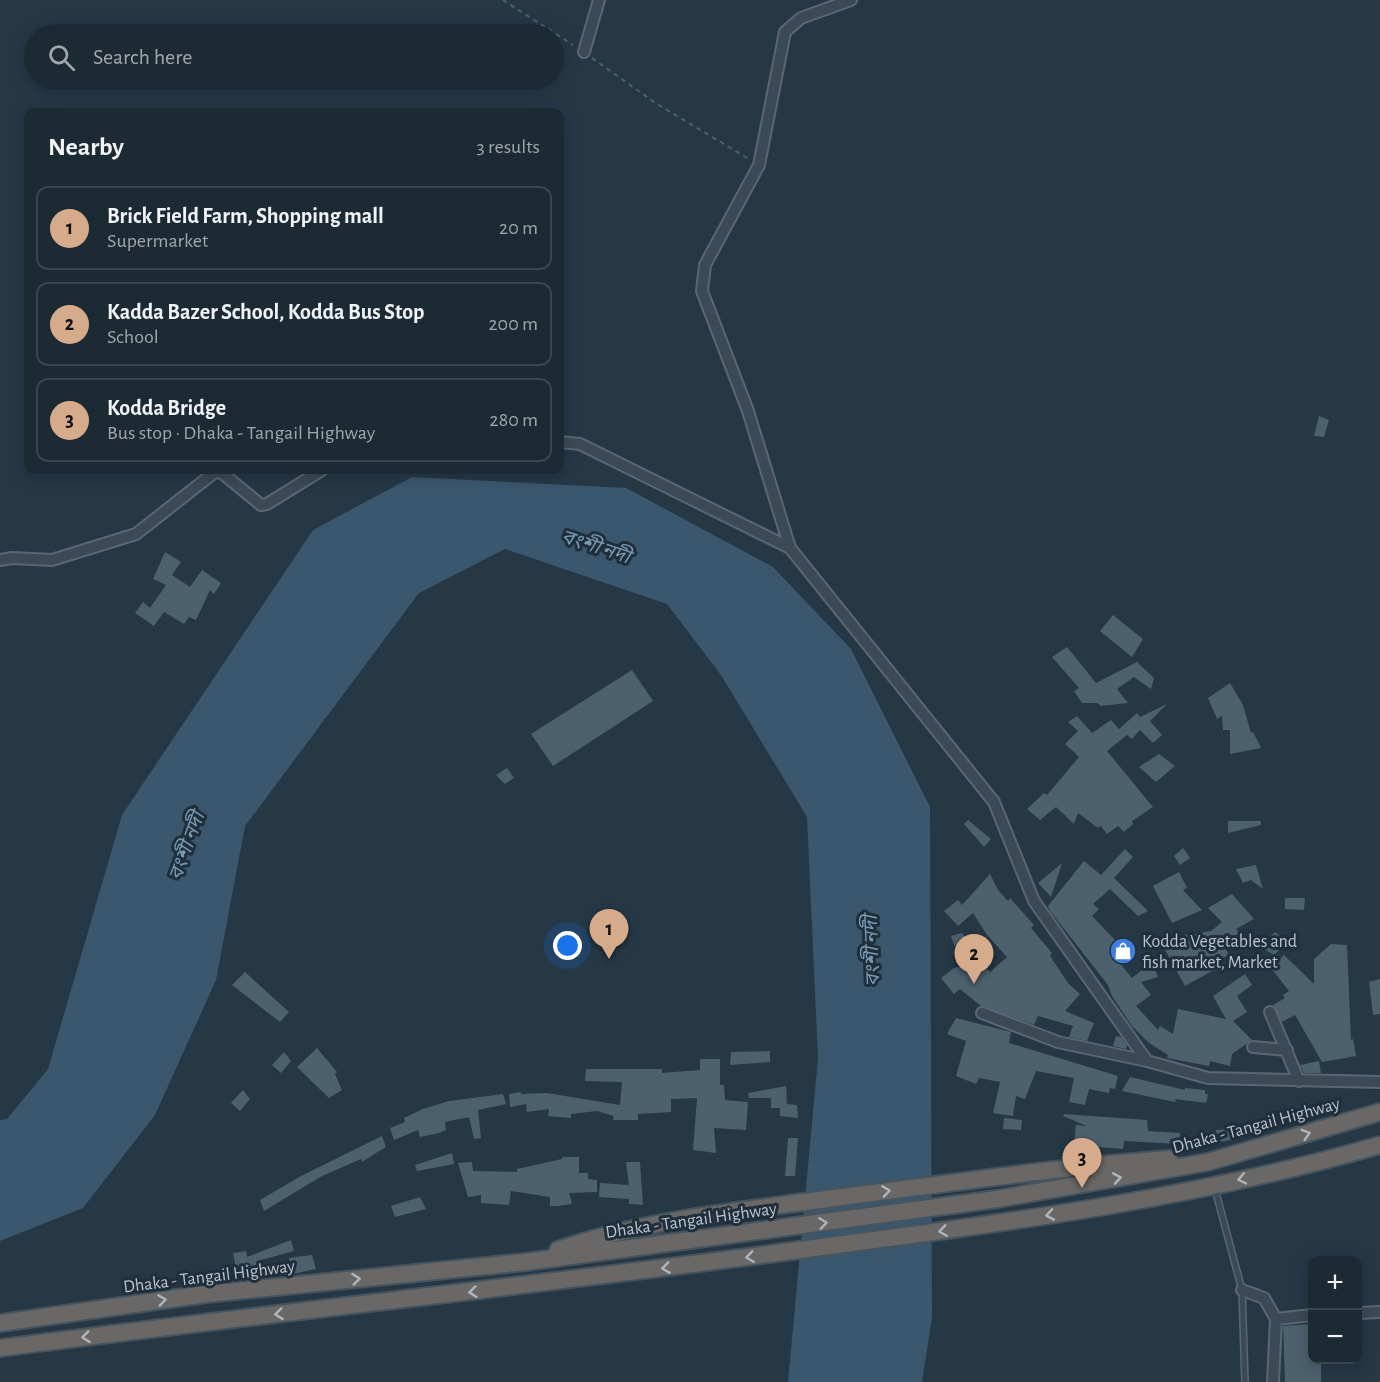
<!DOCTYPE html>
<html lang="en">
<head>
<meta charset="utf-8">
<style>
	:root { --surface:#1c2a34; --page:#25323c; --text:#f1f3f6; --muted:#a0a7ac; --line:#3a464f; --accent:#d6ab8b }
	body { margin:0; font-family:"Alegreya Sans","Noto Sans Bengali",sans-serif; background:var(--page); color:var(--text) }
	.controls { position:absolute; right:18px; bottom:18px; display:grid; overflow:hidden; border-radius:12px; box-shadow:0 3px 15px #0003 }
	.controls button { width:54px; height:54px; display:grid; place-items:center; padding:0; border:0; border-bottom:2px solid var(--line); background:var(--surface); color:var(--text); font:30px sans-serif }
	.you { position:absolute; left:568px; top:946px; width:21px; height:21px; margin:-15px; border:4px solid #fff; border-radius:50%; background:#1a73e8; box-shadow:0 0 0 9px #1a73e833 }
	.badge { display:grid; place-items:center; width:39px; height:39px; border-radius:50%; background:var(--accent); color:#111; font-size:20px; font-weight:700 }
	.pin { position:absolute; translate:-50% -50px; filter:drop-shadow(0 2px 3px #0008) }
	.pin::after { content:''; position:absolute; top:32px; width:21px; height:18px; background:inherit; clip-path:polygon(0 0,100% 0,50% 100%) }
	.list { margin:0; padding:0; list-style:none }
	h2 { display:flex; justify-content:space-between; align-items:center; height:78px; margin:0; padding:0 24px; font-size:26px }
	h2 small { font-size:20px; font-weight:400; color:var(--muted) }
	.list li { display:grid; grid-template-columns:39px 1fr auto; gap:18px; align-items:center; box-sizing:border-box; height:84px; margin:0 12px 12px; padding:0 12px; border:2px solid var(--line); border-radius:12px }
	.list b { display:block; font-size:22px; white-space:nowrap }
	.list p { margin:0; font-size:20px; white-space:nowrap; color:var(--muted) }
	.list em { font-size:20px; font-style:normal; color:var(--muted) }
	.icon { flex:none; width:33px; height:33px; fill:none; stroke:currentColor; stroke-width:2; stroke-linecap:round; stroke-linejoin:round }
	.map { position:relative; flex:none; width:1380px; height:1382px; overflow:hidden }
	.search { position:absolute; background:var(--surface); box-shadow:0 3px 15px #0003; left:24px; top:24px; width:540px; height:66px; display:flex; align-items:center; gap:15px; box-sizing:border-box; padding:0 21px; border-radius:33px; color:var(--muted); font-size:22px }
	.panel { position:absolute; background:var(--surface); box-shadow:0 3px 15px #0003; left:24px; top:108px; width:540px; height:366px; border-radius:12px }
	.map>svg:first-child { display:block }
	.water { fill:#3a576d }
	.building { fill:#4d606e }
	.lines { fill:none; stroke-linecap:round; stroke-linejoin:round }
	.service-casing { stroke:#5a6772; stroke-width:8 }
	.minor-casing { stroke:#5a6772; stroke-width:14 }
	.trunk-casing { stroke:#45545f; stroke-width:20 }
	.path { stroke:#496463; stroke-width:2; stroke-dasharray:4.5 4.5; stroke-linecap:butt }
	.service { stroke:#3b4a55; stroke-width:5 }
	.minor { stroke:#3b4a55; stroke-width:10 }
	.trunk { stroke:#6a6866; stroke-width:16 }
	.oneway { stroke:#adb6be }
	.labels { text-anchor:middle; stroke-width:6; stroke-linejoin:round; paint-order:stroke }
	.poi-label { font-size:18px; fill:#b9c4ce; stroke:#1f2f3b; text-anchor:start }
	.street-label { font-size:18px; fill:#b9c4ce; stroke:#1f2f3b }
	.water-label { font-size:20px; font-style:italic; fill:#7899b2; stroke:#1f2f3b }
</style>
</head>
<body>
<div class="map">
<svg width="1380" height="1382" viewBox="0 0 1380 1382">
	<rect width="100%" height="100%" fill="#263846"/>
	<path class="water" d="M412 477 626 488 773 567 851 649 930 807 932 1318 922 1382H788L818 1058 807 817 721 675 667 604 505 549 419 593 245 826 216 980 155 1115 83 1208 0 1241V1120L7 1119 48 1069 122 815 313 530Z"/>
	<path class="building" d="M1319 416 1329 420 1324 437 1314 436Z
		M165 552 181 562 172 575 190 587 202 570 221 583 214 594 210 590 196 620 189 617 184 624 164 612 154 626 135 613 143 602 150 608 166 585 153 579Z
		M1113 615 1143 639 1132 657 1100 631Z
		M1067 647 1096 683 1137 662 1154 678 1151 689 1134 677 1117 689 1128 703 1101 706 1097 703H1082L1074 691 1079 688 1052 657Z
		M632 670 653 701 553 766 531 734Z
		M1230 683 1243 705 1251 733 1253 732 1261 748 1230 754V730H1223L1222 716 1217 719 1208 698Z
		M1167 704 1150 721 1162 735 1153 743 1140 730 1132 739 1127 735 1107 751 1153 807 1132 821 1133 824 1124 832 1118 826 1107 834 1101 826 1098 828 1078 813 1074 824 1056 807 1040 820 1027 809 1044 793 1047 795 1079 757 1065 744 1078 731 1068 722 1077 716 1092 733 1111 720 1119 729 1137 713 1140 717Z
		M1159 754 1175 766 1156 782 1139 767Z
		M507 768 514 778 505 784 496 775Z
		M968 820 991 839 984 847 964 824Z
		M1228 821H1261V825L1228 833Z
		M1183 848 1190 858 1180 865 1174 856Z
		M1125 849 1133 857 1114 878 1148 911 1138 916 1110 889 1093 904 1099 909 1092 916 1117 942 1109 950 1132 978 1152 962 1158 977 1141 982 1151 995 1136 1006 1158 1030 1160 1026 1173 1034 1178 1009 1226 1019 1213 996 1245 974 1252 985 1237 996 1247 1012 1233 1021 1252 1040 1232 1054 1230 1066 1210 1061 1209 1066 1167 1058 1168 1055 1149 1043 1132 1026 1112 996 1108 985 1050 911 1048 906 1084 861 1101 875Z
		M1062 863 1051 897 1038 883Z
		M1256 865 1263 889 1251 880 1243 883 1236 869Z
		M1179 872 1187 888 1183 890 1202 910 1172 923 1153 886Z
		M990 874 998 890 1008 901 1010 898 1034 925 1031 928 1052 953 1050 956 1068 983 1080 994 1065 1011 1094 1023 1087 1041 1069 1037 1073 1026 1038 1016 1034 1025 981 1006 960 989 954 994 941 978 954 968 981 961 990 972 1007 957 987 935 973 913 958 926 944 911 958 900 962 905Z
		M1232 894 1254 919 1236 929 1240 933 1222 944 1229 954 1217 963 1222 969 1210 972 1185 986 1159 939 1174 936 1185 947 1179 936 1211 931 1222 922 1208 908Z
		M1285 898H1305L1304 910 1285 909Z
		M1275 932 1288 942 1274 955 1261 947Z
		M962 933 970 943 956 950 951 936Z
		M1331 944 1347 945 1351 1040 1353 1039 1356 1056 1322 1062 1295 1015 1282 1022 1273 1005 1285 998 1283 995 1289 991 1271 968 1284 955 1314 984V959Z
		M245 972 289 1012 280 1022 232 985Z
		M1380 979V1014L1373 1015 1369 982Z
		M956 1018 1011 1032 1009 1043 1118 1076 1115 1089 1110 1088 1109 1093 1089 1089 1085 1105 1069 1102 1074 1078 1036 1071 1025 1099 1016 1096 1013 1116 993 1113 1000 1082 979 1078 976 1084 956 1076 966 1041 947 1034Z
		M1116 1036 1121 1037 1127 1045 1126 1049 1113 1046Z
		M317 1048 337 1072 335 1074 342 1090 329 1098 297 1067Z
		M770 1051V1062L730 1065 731 1052Z
		M284 1052 291 1061 281 1073 272 1065Z
		M700 1059H720V1085H724L725 1100 748 1102 746 1130 714 1128 716 1153 693 1150 697 1098 671 1099V1112L638 1114V1120H613L614 1116 597 1111 571 1114V1118L548 1116 549 1109 527 1112 526 1104 510 1107 509 1094 521 1092V1094L547 1093 620 1105 622 1082 585 1081 586 1069H662V1073L700 1070Z
		M1319 1061 1321 1073H1304L1300 1065Z
		M1130 1077 1185 1090V1088L1205 1090V1094H1208L1206 1103 1176 1099 1175 1102 1122 1091Z
		M786 1086 787 1104 797 1105 798 1118 780 1116V1108H771V1098H749L748 1093Z
		M243 1090 250 1099 240 1111 231 1103Z
		M503 1094 506 1104 478 1110 481 1138 474 1139 469 1117 445 1122 446 1130 439 1133 420 1137 418 1130 394 1140 390 1128 405 1122 404 1118 423 1109 449 1101Z
		M1064 1114 1147 1120 1148 1131 1180 1133 1179 1144 1124 1141 1123 1149 1074 1145 1076 1125 1087 1126 1063 1116Z
		M1004 1118 1022 1120 1021 1130 1003 1129Z
		M1231 1129 1232 1140 1217 1142 1216 1130Z
		M382 1136 386 1147 376 1153 362 1162 361 1159 322 1176 264 1211 260 1200 301 1176Z
		M788 1138H798L795 1176H785Z
		M452 1153 454 1164 417 1171 415 1165Z
		M562 1157H579V1173H588V1179L597 1180V1192L569 1193 572 1204 559 1206H550V1197L511 1191 509 1205 481 1203V1195L468 1197 458 1163 472 1162 473 1171 517 1172V1169L562 1159Z
		M626 1162H640L643 1205 629 1204V1199L599 1197 600 1183 629 1185Z
		M420 1197 426 1209 395 1217 391 1206Z
		M291 1240 294 1251 261 1260 266 1270 237 1274 233 1253 246 1251 247 1257Z
		M312 1255 316 1269 293 1274 289 1258Z
		M1312 1324V1359H1321V1382H1285L1283 1326Z"/>
	<g class="lines">
		<defs>
			<path id="service" d="M1215 1189 1242 1290 1245 1382"/>
			<path id="minor" d="M851 0 801 18 785 32 759 165 705 265 702 291 748 411 790 548 994 802 1034 901 1147 1061 1208 1078 1380 1082
				M584 52 599 0
				M560 442 580 444 790 548
				M0 560 12 558 52 560 136 534 215 472 222 473 261 505 267 504 322 470
				M1270 1012 1299 1081
				M982 1013 1058 1042 1147 1061
				M1253 1047 1287 1050
				M1242 1290 1264 1298 1276 1319 1273 1382
				M1358 1313 1380 1312
				M1276 1319 1312 1315"/>
			<path id="trunk" d="M558 1250C647 1219 741 1211 834 1198 946 1184 1057 1167 1169 1159
				M0 1323 206 1294 526 1262 997 1199 1208 1162 1380 1112
				M0 1348C276 1312 553 1284 829 1246 1013 1222 1201 1197 1380 1145"/>
		</defs>
		<use href="#service" class="service-casing"/>
		<use href="#minor" class="minor-casing"/>
		<use href="#trunk" class="trunk-casing"/>
		<path class="path" d="M503 0 573 45
			M592 58 657 104 749 159"/>
		<use href="#service" class="service"/>
		<use href="#minor" class="minor"/>
		<use href="#trunk" class="trunk"/>
	</g>
	<defs><path id="oneway-chevron" d="M-2-3.5L2.5 0L-2 3.5" fill="none" stroke-width="1.6" stroke-linecap="round" stroke-linejoin="round" transform="scale(1.5)"/></defs>
	<g class="oneway">
		<use href="#oneway-chevron" transform="translate(1306 1134) rotate(-16)"/>
		<use href="#oneway-chevron" transform="translate(1117 1178) rotate(-10)"/>
		<use href="#oneway-chevron" transform="translate(1242 1179) rotate(168)"/>
		<use href="#oneway-chevron" transform="translate(886 1191) rotate(-8)"/>
		<use href="#oneway-chevron" transform="translate(1050 1215) rotate(170)"/>
		<use href="#oneway-chevron" transform="translate(823 1223) rotate(-8)"/>
		<use href="#oneway-chevron" transform="translate(943 1231) rotate(172)"/>
		<use href="#oneway-chevron" transform="translate(750 1257) rotate(172)"/>
		<use href="#oneway-chevron" transform="translate(666 1268) rotate(173)"/>
		<use href="#oneway-chevron" transform="translate(356 1279) rotate(-6)"/>
		<use href="#oneway-chevron" transform="translate(473 1292) rotate(174)"/>
		<use href="#oneway-chevron" transform="translate(162 1300) rotate(-8)"/>
		<use href="#oneway-chevron" transform="translate(279 1314) rotate(173)"/>
		<use href="#oneway-chevron" transform="translate(86 1337) rotate(173)"/>
	</g>
	<defs>
		<symbol id="shop-disc" viewBox="-11 -11 22 22"><circle r="9.5" fill="#3f7fe0" stroke="#1f2f3b"/><path d="M-5-2.5h2.3a2.7 3.5 0 0 1 5.4 0H5L5.5 6h-11ZM-1.5-2.5h3a1.5 2.3 0 0 0-3 0Z" fill="#fff"/></symbol>
	</defs>
	<g fill-rule="evenodd">
		<use href="#shop-disc" x="1108" y="936" width="30" height="30"/>
	</g>
	<g class="labels">
		<g class="poi-label">
			<text x="1142" y="947">Kodda Vegetables and<tspan x="1142" dy="21">fish market, Market</tspan></text>
		</g>
		<g class="street-label">
			<text transform="translate(1256 1125) rotate(-15)" y="6">Dhaka - Tangail Highway</text>
			<text transform="translate(691 1220) rotate(-8)" y="6">Dhaka - Tangail Highway</text>
			<text transform="translate(209 1276) rotate(-7)" y="6">Dhaka - Tangail Highway</text>
		</g>
		<g class="water-label">
			<text transform="translate(596 546) rotate(18)" y="7">বংশী নদী</text>
			<text transform="translate(186 846) rotate(-70)" y="7">বংশী নদী</text>
			<text transform="translate(871 951) rotate(-92)" y="7">বংশী নদী</text>
		</g>
	</g>
</svg>
<div class="controls">
<button>+</button>
<button>−</button>
</div>
<div class="you"></div>
<div class="pin badge" style="left:609px;top:959px">1</div>
<div class="pin badge" style="left:974px;top:984px">2</div>
<div class="pin badge" style="left:1082px;top:1188px">3</div>
<div class="search"><svg class="icon" aria-label="search" viewBox="0 0 24 24"><circle cx="10" cy="10" r="6"/><path d="M15 15l6 6"/></svg>Search here</div>
<section class="panel">
<h2>Nearby<small>3 results</small></h2>
<ul class="list">
<li><span class="badge">1</span><div><b>Brick Field Farm, Shopping mall</b><p>Supermarket</p></div><em>20 m</em></li>
<li><span class="badge">2</span><div><b>Kadda Bazer School, Kodda Bus Stop</b><p>School</p></div><em>200 m</em></li>
<li><span class="badge">3</span><div><b>Kodda Bridge</b><p>Bus stop · Dhaka - Tangail Highway</p></div><em>280 m</em></li>
</ul>
</section>
</div>
</body>
</html>
